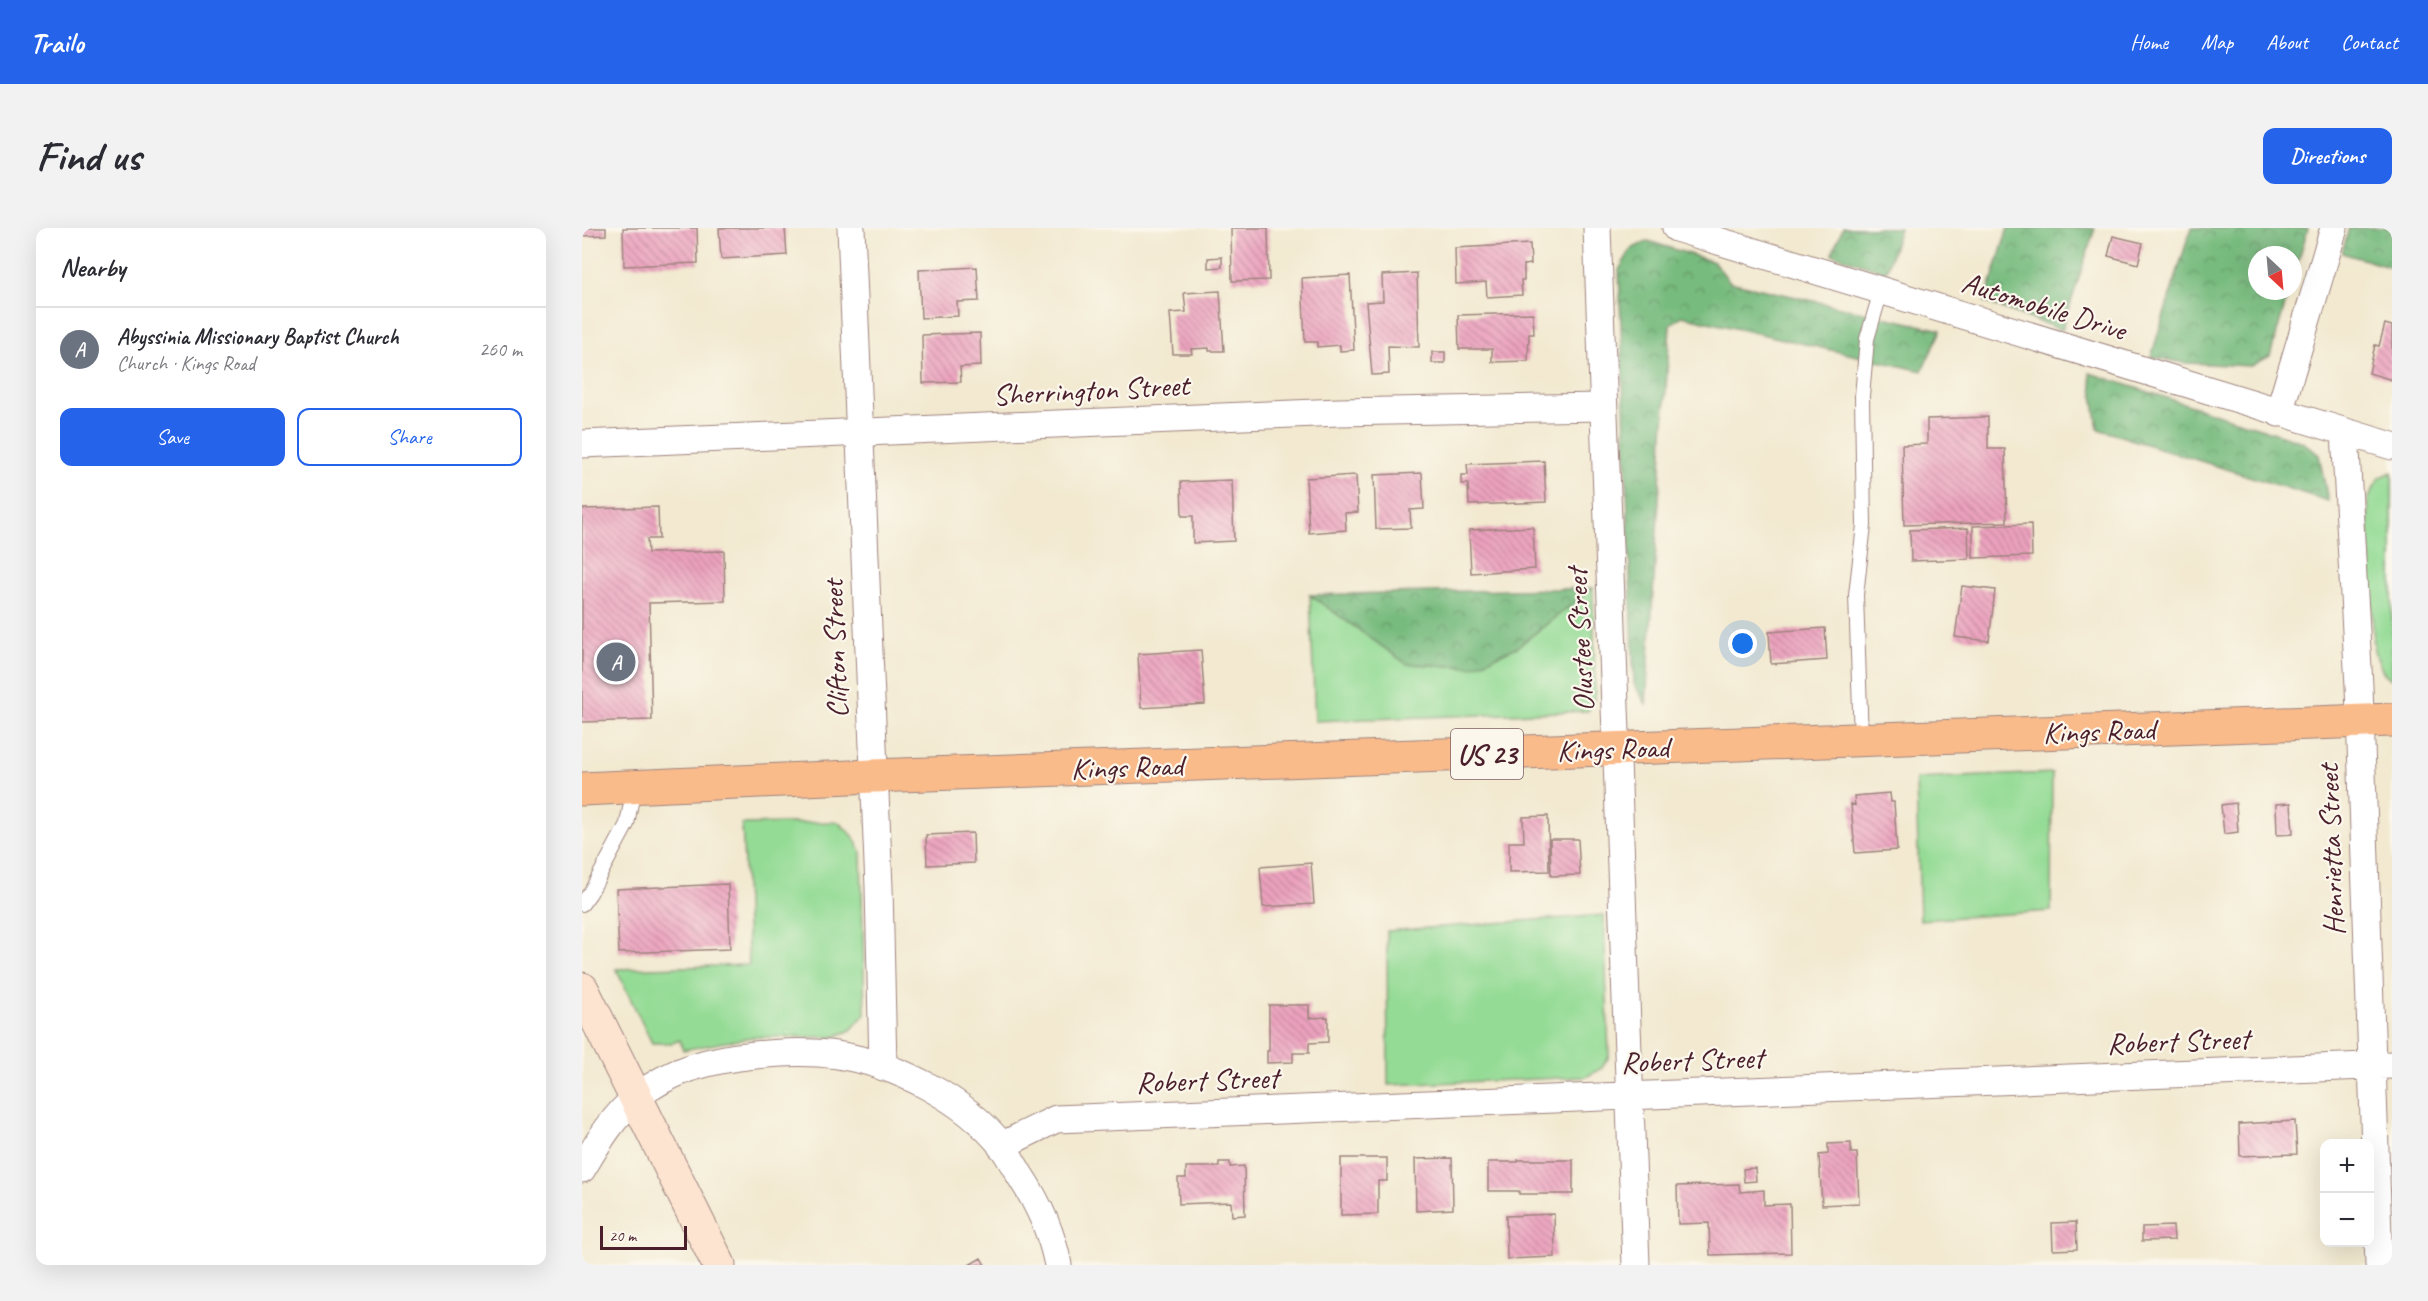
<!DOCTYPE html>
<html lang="en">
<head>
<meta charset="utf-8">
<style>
	:root { --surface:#fff; --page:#f2f2f3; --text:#2b2b33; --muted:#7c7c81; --line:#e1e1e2; --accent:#2563eb }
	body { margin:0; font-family:Caveat,sans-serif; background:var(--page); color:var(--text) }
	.controls { position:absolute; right:18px; bottom:18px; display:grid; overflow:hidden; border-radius:12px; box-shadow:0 6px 24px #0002 }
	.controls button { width:54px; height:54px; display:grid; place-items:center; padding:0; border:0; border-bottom:2px solid var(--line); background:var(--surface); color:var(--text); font:30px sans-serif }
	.compass { position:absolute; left:1666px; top:18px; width:54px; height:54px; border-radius:50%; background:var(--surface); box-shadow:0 6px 24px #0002; rotate:154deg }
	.scale { position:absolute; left:18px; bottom:15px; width:87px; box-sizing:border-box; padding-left:6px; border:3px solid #4a1f2b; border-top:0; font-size:16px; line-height:21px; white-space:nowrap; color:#4a1f2b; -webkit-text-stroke:4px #fbf7ec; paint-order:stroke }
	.you { position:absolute; left:1161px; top:416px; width:21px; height:21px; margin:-15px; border:4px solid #fff; border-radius:50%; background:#1a73e8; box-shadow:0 0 0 9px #1a73e833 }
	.badge { display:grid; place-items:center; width:39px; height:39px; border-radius:50%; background:var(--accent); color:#fff; font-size:20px; font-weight:700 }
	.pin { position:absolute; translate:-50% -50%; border:3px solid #fff; box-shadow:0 2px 6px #0006 }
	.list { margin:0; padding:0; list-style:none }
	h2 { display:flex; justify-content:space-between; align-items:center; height:78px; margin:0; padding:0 24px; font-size:26px }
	h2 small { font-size:20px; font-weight:400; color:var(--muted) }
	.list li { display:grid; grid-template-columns:39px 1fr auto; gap:18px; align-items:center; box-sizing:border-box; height:84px; padding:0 24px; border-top:2px solid var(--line) }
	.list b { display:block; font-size:22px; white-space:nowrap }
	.list p { margin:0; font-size:20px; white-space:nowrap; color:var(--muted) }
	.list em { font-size:20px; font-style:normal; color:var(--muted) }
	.actions { display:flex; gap:12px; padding:18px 24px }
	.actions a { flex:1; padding:14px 0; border:2px solid var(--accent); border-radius:12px; text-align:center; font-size:21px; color:var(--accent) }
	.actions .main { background:var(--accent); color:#fff }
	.map { position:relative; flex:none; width:1810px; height:1037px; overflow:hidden; border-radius:12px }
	header { display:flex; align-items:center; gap:36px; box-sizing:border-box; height:84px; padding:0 30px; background:var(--accent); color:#fff }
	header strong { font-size:28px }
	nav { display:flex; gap:33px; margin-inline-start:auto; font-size:21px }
	.intro { display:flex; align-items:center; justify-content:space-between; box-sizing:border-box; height:144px; padding:0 36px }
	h1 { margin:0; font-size:42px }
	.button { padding:15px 27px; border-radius:12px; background:var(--accent); color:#fff; font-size:21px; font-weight:700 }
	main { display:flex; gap:36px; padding:0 36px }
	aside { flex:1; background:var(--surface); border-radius:12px; box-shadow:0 6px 24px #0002 }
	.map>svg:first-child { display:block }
	.green { fill:#94db95; stroke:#6f7d60; stroke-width:1.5 }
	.forest { fill:url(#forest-crowns); stroke:#606d54; stroke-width:1.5 }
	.building { fill:url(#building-back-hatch) }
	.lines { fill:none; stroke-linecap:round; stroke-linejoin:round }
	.lane-casing { stroke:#9e847e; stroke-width:16 }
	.street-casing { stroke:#9e847e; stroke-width:29 }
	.secondary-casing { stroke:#9e847e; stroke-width:35 }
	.primary-casing { stroke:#9e847e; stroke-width:35 }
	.lane { stroke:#fff; stroke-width:14 }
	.street { stroke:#fff; stroke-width:27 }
	.secondary { stroke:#fde4d1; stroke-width:33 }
	.primary { stroke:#fabb8b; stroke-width:33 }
	.labels { text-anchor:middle; stroke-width:4.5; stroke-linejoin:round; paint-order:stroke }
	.shield { fill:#fbf7ec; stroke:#7f6065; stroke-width:1.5 }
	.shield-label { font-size:28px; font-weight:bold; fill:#4a1f2b }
	.street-label { font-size:30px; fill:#4a1f2b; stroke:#fbf7ec }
</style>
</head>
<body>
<header>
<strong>Trailo</strong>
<nav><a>Home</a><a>Map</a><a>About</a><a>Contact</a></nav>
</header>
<div class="intro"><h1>Find us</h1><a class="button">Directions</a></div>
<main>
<aside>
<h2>Nearby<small></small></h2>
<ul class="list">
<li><span class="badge" style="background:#6b7280">A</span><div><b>Abyssinia Missionary Baptist Church</b><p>Church · Kings Road</p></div><em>260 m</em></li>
</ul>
<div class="actions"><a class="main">Save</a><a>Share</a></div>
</aside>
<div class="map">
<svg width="1810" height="1037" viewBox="0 0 1810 1037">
	<defs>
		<pattern id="forest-crowns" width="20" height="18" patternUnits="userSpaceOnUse" patternTransform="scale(1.5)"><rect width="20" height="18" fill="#77bb7e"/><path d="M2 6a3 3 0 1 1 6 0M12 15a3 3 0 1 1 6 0" fill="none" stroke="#649767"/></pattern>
		<pattern id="building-back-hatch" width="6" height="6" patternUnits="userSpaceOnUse" patternTransform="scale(1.5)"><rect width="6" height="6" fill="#eca2be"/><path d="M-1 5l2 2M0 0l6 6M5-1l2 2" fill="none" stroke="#c1839b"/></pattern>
	</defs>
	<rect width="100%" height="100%" fill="#fbf7ec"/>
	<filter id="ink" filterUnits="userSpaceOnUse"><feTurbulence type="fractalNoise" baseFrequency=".0167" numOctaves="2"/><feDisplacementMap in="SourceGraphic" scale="12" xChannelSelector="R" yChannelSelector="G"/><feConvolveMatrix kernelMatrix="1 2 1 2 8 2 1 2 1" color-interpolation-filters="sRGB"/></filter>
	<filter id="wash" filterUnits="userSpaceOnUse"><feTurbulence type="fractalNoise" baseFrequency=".008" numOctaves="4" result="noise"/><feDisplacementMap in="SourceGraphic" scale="24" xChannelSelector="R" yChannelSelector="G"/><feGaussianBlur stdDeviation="1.35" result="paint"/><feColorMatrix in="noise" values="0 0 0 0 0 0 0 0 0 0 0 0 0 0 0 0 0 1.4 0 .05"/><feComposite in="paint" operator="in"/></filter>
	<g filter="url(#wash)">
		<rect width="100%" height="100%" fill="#f2e9d0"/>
		<path class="green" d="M1810 244V451H1809L1801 444 1792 423 1786 272 1797 250Z
			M1011 360 1013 469 1006 483 733 493 728 367 825 436 935 419Z
			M1470 545 1469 683 1338 692 1334 551Z
			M256 594 271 608 279 624 283 786 269 802 252 809H171L101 822 98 812 90 815H70L34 741 167 737 160 596Z
			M1022 687 1027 828 1020 840 1004 849 806 857 805 703Z"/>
		<path class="forest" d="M1261 0H1318L1304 44 1250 26Z
			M1426 0H1513L1480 102 1403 74Z
			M1609 0H1726L1711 51V27H1675V63H1707L1688 128 1669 138 1604 135 1569 129Z
			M1767 0H1810V40L1760 25Z
			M1066 13 1132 34 1148 54 1359 102 1340 143 1100 88 1088 97 1064 476 1052 456 1037 42 1049 21Z
			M1508 145 1721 214 1737 227 1746 273 1516 201Z
			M1011 360 935 419 890 439 825 436 728 367Z"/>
		<g id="blocks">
			<path class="building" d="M0 0H24V7L0 8Z
				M41 0H115L116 35 42 38Z
				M137 0H203L205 27 139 31Z
				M649 0H686L687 52 650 53Z
				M1531 8 1561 15 1556 36 1526 28Z
				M948 16 949 36 942 37V52H939L940 67 905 69 904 54 874 56 873 20Z
				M640 29V39L626 40V30Z
				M395 39 397 73 375 74 376 88 339 90 337 42Z
				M835 45 837 119 806 118 807 146 790 147 784 74 801 73 800 47Z
				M768 47 772 122 758 123V117L735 119V114H723L720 50Z
				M638 63 642 123H627V120L609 121 610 126H591L588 85 604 84 602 65Z
				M951 85 952 106H947L946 133 910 134V121H877L876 87Z
				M1803 96 1810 98V152L1787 145 1793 117 1797 118Z
				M398 105 399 138 378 139 379 154 341 155 340 107Z
				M850 124H863V135H850Z
				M1406 189V221H1423L1425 294 1322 297 1320 217 1345 216V191Z
				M962 233 964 274 887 277 886 256H879V247H886L885 236Z
				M840 245 842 281 828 282 829 300 794 301 792 247Z
				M774 247 776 284 763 285 764 302 727 305 724 250Z
				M650 252 652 313 611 315V288H600L599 254Z
				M76 279 77 311H65L66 325 142 323 143 373 67 375 70 492 0 494V281Z
				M1449 296 1450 328 1391 330V298Z
				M951 299 953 341 889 345 887 302Z
				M1386 300 1387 331 1329 333 1328 302Z
				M1380 358 1413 362 1407 413 1373 409Z
				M1243 400 1245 432 1189 436 1187 404Z
				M619 422 623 476 559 480 556 426Z
				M1308 565 1309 574H1312L1315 622 1273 625 1269 576 1273 577 1272 568Z
				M1654 575 1656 604 1642 606 1639 577Z
				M1709 575 1711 606 1695 607 1694 576Z
				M966 588 967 643 927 644V614H942L941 589Z
				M391 605 392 635 345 637 344 607Z
				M968 611H996L998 647 969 648Z
				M729 635 732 676 681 679 678 639Z
				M146 656 148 721 37 725 34 661Z
				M687 777H727V790L746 789V814L727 815V825H711V834L685 835V823H687Z
				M1713 893 1715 926 1658 928 1657 896Z
				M1269 915V925H1275L1277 975 1240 977 1237 927 1246 926V916Z
				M759 930H805V953H796V986L759 987Z
				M870 930 871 981 834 983 833 931Z
				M936 932H991V966H937V963H906V934H936Z
				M637 934H648V939L662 938 663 987 650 988 649 974 597 976 596 950H604V939H637Z
				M1173 940 1174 953 1162 954 1161 941Z
				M1157 956 1158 964 1182 962V977L1208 976 1209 1025 1128 1027 1127 995 1096 996 1095 958Z
				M972 986 973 1029 925 1031 924 988Z
				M1494 994 1495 1021 1471 1022 1470 995Z
				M1591 998 1592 1012 1560 1013V999Z
				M399 1030 403 1037H387Z"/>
		</g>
	</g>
	<g filter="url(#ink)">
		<use href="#blocks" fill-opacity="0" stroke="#9e847e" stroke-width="1.5"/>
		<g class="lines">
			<defs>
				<path id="lane" d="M1279 512 1274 367 1282 297 1280 168 1285 111 1299 63
					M0 676 8 665 45 596 52 559"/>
				<path id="street" d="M269 0 297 659 301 839
					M1015 0 1054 1037
					M1094 0 1810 218
					M1697 185 1752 0
					M1763 204 1777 458 1797 1037
					M0 216 757 184 1020 179
					M419 918 474 891 1810 837
					M0 941C15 916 31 888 55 869 89 841 131 831 173 827 200 824 228 823 255 827 314 836 383 871 420 918 427 928 433 939 439 949 456 975 470 1006 476 1037"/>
				<path id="secondary" d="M0 761 137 1037"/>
				<path id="primary" d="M0 561 291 548 1810 492"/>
			</defs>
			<use href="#lane" class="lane-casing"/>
			<use href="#street" class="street-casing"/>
			<use href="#secondary" class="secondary-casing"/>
			<use href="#primary" class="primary-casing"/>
			<use href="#lane" class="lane"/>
			<use href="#street" class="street"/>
			<use href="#secondary" class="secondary"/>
			<use href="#primary" class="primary"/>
		</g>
	</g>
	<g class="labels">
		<rect class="shield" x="869" y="501" width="72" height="50" rx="4.5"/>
		<g class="shield-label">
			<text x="905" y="536">US 23</text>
		</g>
		<g class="street-label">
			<text transform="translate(1462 78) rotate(17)" y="10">Automobile Drive</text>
			<text transform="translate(509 162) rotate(-3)" y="10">Sherrington Street</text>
			<text transform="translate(998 412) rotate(-93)" y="10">Olustee Street</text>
			<text transform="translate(253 421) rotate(-92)" y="10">Clifton Street</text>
			<text transform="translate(1517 503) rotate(-2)" y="10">Kings Road</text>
			<text transform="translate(1031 521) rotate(-2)" y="10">Kings Road</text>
			<text transform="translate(545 539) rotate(-2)" y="10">Kings Road</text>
			<text transform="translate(1749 622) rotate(-92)" y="10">Henrietta Street</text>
			<text transform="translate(1596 813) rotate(-2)" y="10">Robert Street</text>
			<text transform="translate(1110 832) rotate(-2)" y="10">Robert Street</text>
			<text transform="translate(625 852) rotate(-2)" y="10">Robert Street</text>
		</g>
	</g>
</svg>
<div class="controls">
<button>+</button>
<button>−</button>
</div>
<svg class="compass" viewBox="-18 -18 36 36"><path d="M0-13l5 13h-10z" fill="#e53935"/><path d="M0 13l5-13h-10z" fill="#7c7c81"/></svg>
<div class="scale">20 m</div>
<div class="you"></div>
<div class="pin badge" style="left:34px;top:434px;background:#6b7280">A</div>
</div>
</main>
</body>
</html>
